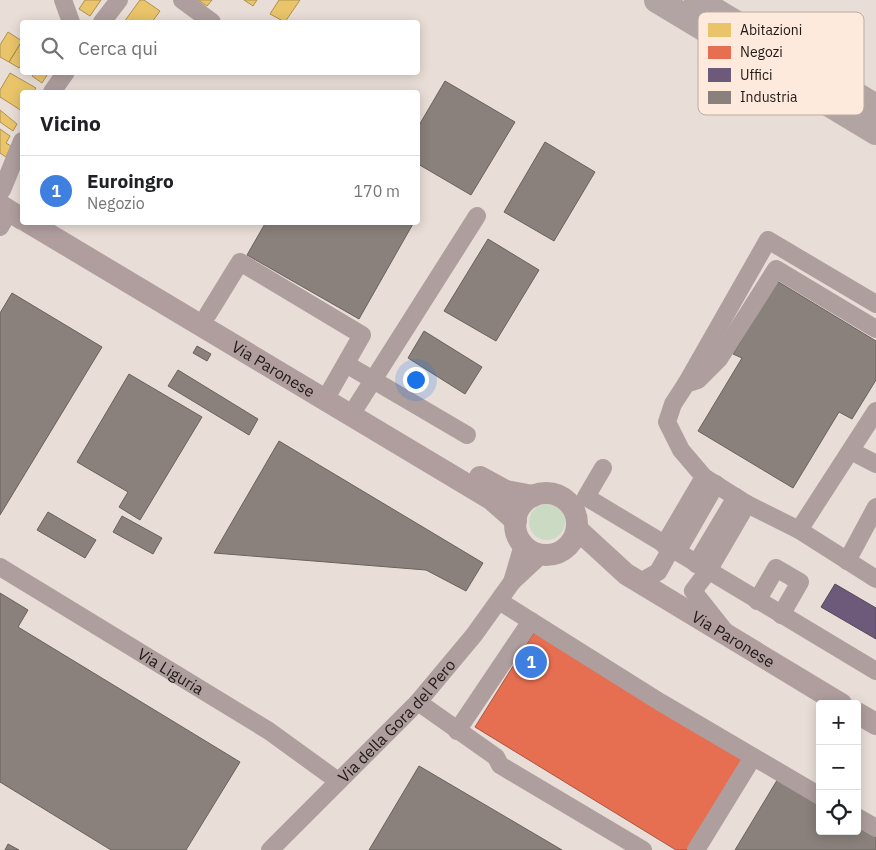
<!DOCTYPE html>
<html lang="it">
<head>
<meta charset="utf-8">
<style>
	:root { --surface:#fff; --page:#f2f2f2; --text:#202124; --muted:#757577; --line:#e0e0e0; --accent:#2563eb }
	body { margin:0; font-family:"IBM Plex Sans",sans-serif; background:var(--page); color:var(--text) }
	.controls { position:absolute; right:15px; bottom:15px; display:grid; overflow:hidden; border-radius:5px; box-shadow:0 2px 12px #0003 }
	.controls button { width:45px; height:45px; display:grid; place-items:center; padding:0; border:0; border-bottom:1px solid var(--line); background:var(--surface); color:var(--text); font:25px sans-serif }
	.you { position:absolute; left:415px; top:379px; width:18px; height:18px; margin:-12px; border:4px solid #fff; border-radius:50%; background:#1a73e8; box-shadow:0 0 0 8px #1a73e833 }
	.badge { display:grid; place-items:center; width:32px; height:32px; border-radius:50%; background:var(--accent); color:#fff; font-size:16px; font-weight:700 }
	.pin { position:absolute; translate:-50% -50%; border:2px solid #fff; box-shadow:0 1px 5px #0006 }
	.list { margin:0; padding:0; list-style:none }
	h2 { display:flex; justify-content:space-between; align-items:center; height:65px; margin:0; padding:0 20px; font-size:21px }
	h2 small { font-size:16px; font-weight:400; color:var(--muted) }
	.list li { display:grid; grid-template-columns:32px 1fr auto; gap:15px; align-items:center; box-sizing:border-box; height:70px; padding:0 20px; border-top:1px solid var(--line) }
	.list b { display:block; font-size:19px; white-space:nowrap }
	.list p { margin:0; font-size:16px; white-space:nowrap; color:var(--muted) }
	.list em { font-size:16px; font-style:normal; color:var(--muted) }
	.icon { flex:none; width:28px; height:28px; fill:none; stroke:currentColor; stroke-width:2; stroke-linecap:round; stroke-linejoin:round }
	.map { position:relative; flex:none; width:876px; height:850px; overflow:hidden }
	.search { position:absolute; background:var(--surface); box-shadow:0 2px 12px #0003; left:20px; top:20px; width:400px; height:55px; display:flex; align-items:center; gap:12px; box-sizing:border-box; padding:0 18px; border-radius:5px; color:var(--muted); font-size:19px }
	.panel { position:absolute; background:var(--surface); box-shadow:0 2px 12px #0003; left:20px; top:90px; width:400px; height:135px; border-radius:5px }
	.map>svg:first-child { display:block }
	.grass { fill:#cbdac3 }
	.homes { fill:#e9c46a; stroke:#ad9150 }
	.shops { fill:#e76f51; stroke:#ab553f }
	.offices { fill:#6d597a; stroke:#56465c }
	.industry { fill:#8a817c; stroke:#6a625d }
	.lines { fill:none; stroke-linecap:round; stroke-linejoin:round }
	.minor { stroke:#ae9e9e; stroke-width:18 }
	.major { stroke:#b09e9e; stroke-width:22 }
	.highway { stroke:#b2a4a2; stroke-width:26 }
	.labels { text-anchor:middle; stroke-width:5; stroke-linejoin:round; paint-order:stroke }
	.street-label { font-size:16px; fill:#201915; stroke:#fee9dd }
	.key { fill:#fee9dd; stroke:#bbaba1; stroke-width:1 }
	.key-label { font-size:14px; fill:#201915 }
</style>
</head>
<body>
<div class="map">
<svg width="876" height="850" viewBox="0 0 876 850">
	<rect width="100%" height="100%" fill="#e9ded7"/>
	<path class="grass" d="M529 522a18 18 0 1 1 36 0a18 18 0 1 1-36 0Z"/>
	<path class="homes" d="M85 0H101L90 16 79 9Z
		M140 0H144L160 11 152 22H124Z
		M198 0H212L207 6Z
		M244 0H257L253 6Z
		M279 0H300L285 22 270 14Z
		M8 32 22 41 9 62 0 57V45Z
		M22 41V63L19 68 9 62Z
		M35 72H49L42 83 32 76Z
		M10 73 36 88 33 92H22V111L0 97V90Z
		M0 110 17 124 13 131 0 122Z
		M0 129 10 136 6 143 11 146 6 157 0 153Z"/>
	<path class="shops" d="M535 631 748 761 693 850H676L475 727Z"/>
	<path class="offices" d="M835 584 876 608V639L821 607Z"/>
	<path class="industry" d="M445 81 515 122 471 195 418 164V127Z
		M545 142 595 172 554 241 504 212Z
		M266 222H414L359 319 247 255Z
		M488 239 539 270 496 341 444 311Z
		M777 281 876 341V380L852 419 839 412 793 488 698 431 742 358 733 354Z
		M12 293 102 347 0 515V313Z
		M424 331 482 367 465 394 408 358Z
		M197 346 211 354 207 361 193 353Z
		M178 370 258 419 249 435 168 386Z
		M129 374 202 417 140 520 119 507 128 492 77 462Z
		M279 441 483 563 466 591 426 570 214 553Z
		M48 512 96 540 85 558 37 530Z
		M122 516 162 538 153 554 113 532Z
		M0 593 28 610 18 627 240 762 186 850H111L0 782Z
		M419 766 562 850H369Z
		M779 777 820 802V831H857V824L876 835V850H735Z
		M8 844 19 850H5Z"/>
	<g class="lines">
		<g class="minor">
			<path d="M63 0 71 22"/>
			<path d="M182 0 212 22"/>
			<path d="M102 22 119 0"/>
			<path d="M52 92 66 72"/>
			<path d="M2 190 22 141"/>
			<path d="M0 227 9 211"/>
			<path d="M208 314 240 262 362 335 330 391"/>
			<path d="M876 329 776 269 719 359 698 380 686 384 673 404 667 422 681 450 704 477 747 504 799 530 876 579"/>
			<path d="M346 364 467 435"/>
			<path d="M686 384 768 240 876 304"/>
			<path d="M356 407 477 216"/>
			<path d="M851 451 876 464"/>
			<path d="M603 468 586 497 876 671"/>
			<path d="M799 530 876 411"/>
			<path d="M664 545 704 477"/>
			<path d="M677 552 716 484"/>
			<path d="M847 561 876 507"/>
			<path d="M696 564 736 497"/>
			<path id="s1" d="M0 567 269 731 338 781"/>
			<path d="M512 582 523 545"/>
			<path d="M640 582 658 572 671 549"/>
			<path d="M499 601 660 702 820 796"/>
			<path d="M757 601 776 568 800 582 781 615"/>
			<path d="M724 630 693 591 708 571 747 504"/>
			<path d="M418 702 496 757 500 765 643 850"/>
			<path d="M457 731 531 621"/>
			<path d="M857 817 876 828"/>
			<path id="s2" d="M270 850 418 702 474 635 512 582 541 555"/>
			<path d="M696 850 753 757"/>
		</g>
		<g class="major">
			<path d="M0 205 22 219"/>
			<path id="s3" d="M28 222 491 499 516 521"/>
			<path d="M480 477 506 491 533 496"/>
			<circle cx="546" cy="524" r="31"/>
			<path id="s4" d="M577 529 626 574 841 704"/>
			<path d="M857 713 876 724"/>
		</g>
		<path class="highway" d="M657 0 876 132
			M697 0 876 107"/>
	</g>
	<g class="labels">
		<g class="street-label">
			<text dy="6" stroke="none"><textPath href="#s3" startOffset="286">Via Paronese</textPath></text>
			<text dy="6" stroke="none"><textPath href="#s4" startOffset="192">Via Paronese</textPath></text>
			<text dy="6" stroke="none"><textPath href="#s1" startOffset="200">Via Liguria</textPath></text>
			<text dy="6" stroke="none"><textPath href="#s2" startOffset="181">Via della Gora del Pero</textPath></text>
		</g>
	</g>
	<rect x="698" y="12" width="166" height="103" rx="8" class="key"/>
	<rect x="708" y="23" width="23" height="14" fill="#e9c46a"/>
	<rect x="708" y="46" width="23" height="13" fill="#e76f51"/>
	<rect x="708" y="68" width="23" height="14" fill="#6d597a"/>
	<rect x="708" y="91" width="23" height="13" fill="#8a817c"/>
	<g class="key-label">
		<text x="740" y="35">Abitazioni</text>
		<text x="740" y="57">Negozi</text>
		<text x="740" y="80">Uffici</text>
		<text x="740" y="102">Industria</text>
	</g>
</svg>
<div class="controls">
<button>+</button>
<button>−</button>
<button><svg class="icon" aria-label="locate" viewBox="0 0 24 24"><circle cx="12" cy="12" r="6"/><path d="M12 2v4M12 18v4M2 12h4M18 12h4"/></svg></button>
</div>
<div class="you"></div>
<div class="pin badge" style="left:531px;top:662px;background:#3f7fe0">1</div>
<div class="search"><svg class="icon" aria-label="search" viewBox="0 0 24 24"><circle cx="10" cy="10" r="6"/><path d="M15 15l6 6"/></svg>Cerca qui</div>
<section class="panel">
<h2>Vicino<small></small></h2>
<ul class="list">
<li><span class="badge" style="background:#3f7fe0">1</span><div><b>Euroingro</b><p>Negozio</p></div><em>170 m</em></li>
</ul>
</section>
</div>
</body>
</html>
